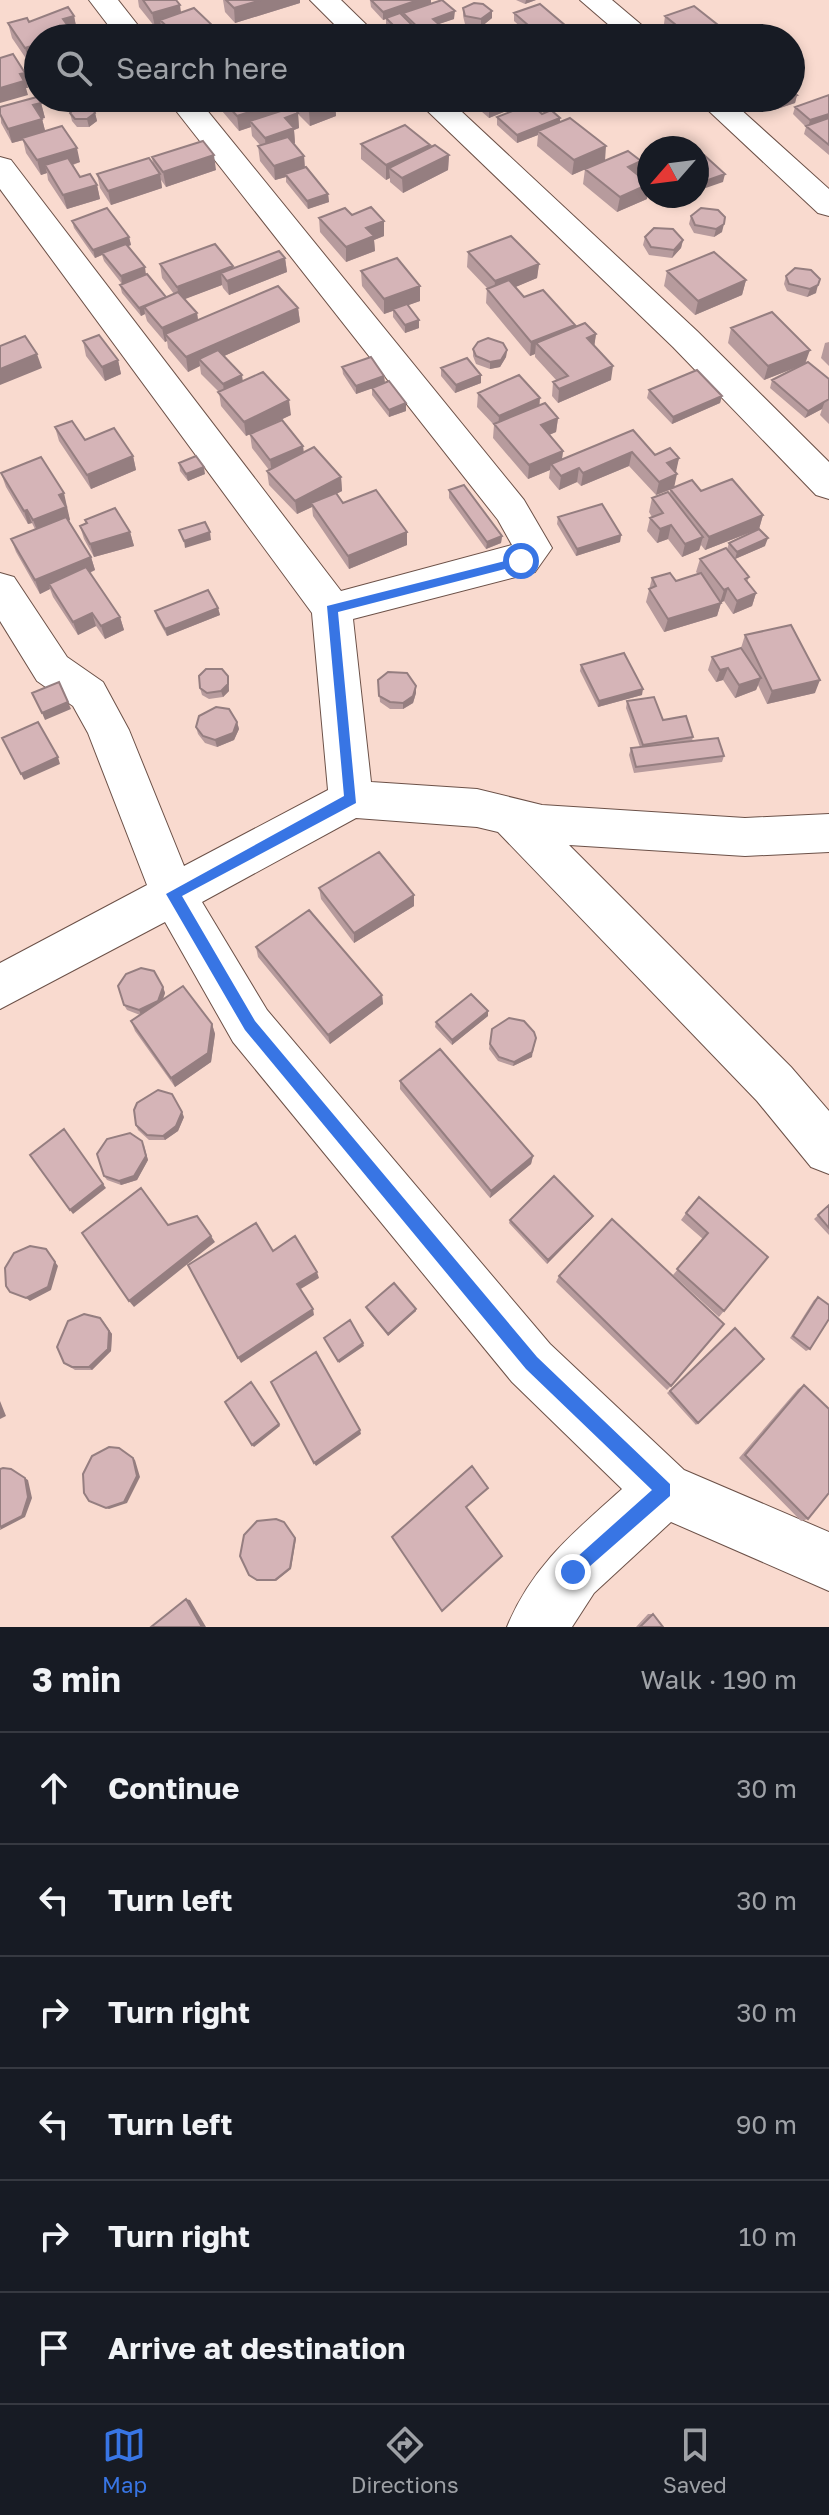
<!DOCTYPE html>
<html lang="en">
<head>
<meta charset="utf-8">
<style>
	:root { --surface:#171b24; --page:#242831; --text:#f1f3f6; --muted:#9ea1a6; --line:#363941; --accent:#3875e4 }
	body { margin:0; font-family:"Golos Text",sans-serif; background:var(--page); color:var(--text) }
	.compass { position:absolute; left:637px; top:136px; width:72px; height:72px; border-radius:50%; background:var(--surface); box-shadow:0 4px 12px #0003; rotate:242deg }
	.stop { position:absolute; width:24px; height:24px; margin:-18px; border:6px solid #3875e4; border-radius:50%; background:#fff }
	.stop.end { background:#3875e4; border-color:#fff; box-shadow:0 2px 8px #0008 }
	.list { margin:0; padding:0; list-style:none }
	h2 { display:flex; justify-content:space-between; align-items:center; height:104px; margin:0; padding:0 32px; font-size:34px }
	h2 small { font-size:26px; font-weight:400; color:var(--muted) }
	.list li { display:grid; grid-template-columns:52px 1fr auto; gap:24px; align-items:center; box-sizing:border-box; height:112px; padding:0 32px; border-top:2px solid var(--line) }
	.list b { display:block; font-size:30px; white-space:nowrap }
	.list em { font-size:26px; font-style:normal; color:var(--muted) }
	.icon { flex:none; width:44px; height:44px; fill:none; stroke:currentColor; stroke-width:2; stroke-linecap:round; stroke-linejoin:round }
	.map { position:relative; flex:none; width:829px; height:1627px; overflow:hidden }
	.search { position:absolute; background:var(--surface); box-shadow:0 4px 12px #0003; left:24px; right:24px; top:24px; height:88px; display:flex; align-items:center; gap:20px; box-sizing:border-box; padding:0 28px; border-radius:44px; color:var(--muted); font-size:30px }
	.sheet { height:776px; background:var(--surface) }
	nav { display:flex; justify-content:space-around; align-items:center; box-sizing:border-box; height:112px; border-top:2px solid var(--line); background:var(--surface); font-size:22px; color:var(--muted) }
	nav a { display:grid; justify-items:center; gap:4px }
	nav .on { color:var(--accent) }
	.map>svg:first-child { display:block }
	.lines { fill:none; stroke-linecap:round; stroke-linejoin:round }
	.minor-casing { stroke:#6c5148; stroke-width:2 }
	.minor { fill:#fff; fill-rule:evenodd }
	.wall { fill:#b79b9d }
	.shaded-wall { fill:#957e80 }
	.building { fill:#d5b4b7; stroke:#957e80; stroke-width:2 }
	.route { fill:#3875e4 }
</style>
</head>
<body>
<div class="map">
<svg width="829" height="1627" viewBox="0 0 829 1627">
	<rect width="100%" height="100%" fill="#f9dacf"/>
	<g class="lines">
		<defs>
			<path id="minor" d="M89 0H118L148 38H118Z
				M310 0H341L380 38H348Z
				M580 0H612L657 38H624Z
				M166 98H197L524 500 552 548 535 572 353 619 371 782 477 789 542 805 745 818 829 814V852L745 856 569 845 791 1067 829 1111V1174L811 1167 757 1101 498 832 477 827 356 818 202 902 267 1010 550 1344 684 1470 829 1532V1591L671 1522 594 1593 572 1627H507C532 1566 574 1532 622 1489L512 1382 233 1042 165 922 0 1009V963L147 885 88 733 73 706 37 681 0 621V573L14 577 67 657 103 682 129 730 184 866 328 790 312 613 0 189V157L11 160 341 591 512 545 498 520Z
				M414 98H447L697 331 829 462V499L816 495 673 347Z
				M695 98H728L829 189V216L818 213Z"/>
		</defs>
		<use href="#minor" class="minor-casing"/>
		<use href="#minor" class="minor"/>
	</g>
	<path class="wall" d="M138 0H176L181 12 213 29 222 38H166L162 34 161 26 155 27 139 7Z
		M223 0H300V3L235 23 225 12Z
		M370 0H431V3L454 19 439 24 449 38H399L386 25V19L383 20 371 7Z
		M516 0H536L525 4Z
		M463 8 492 11V18L481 27 465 24 463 16Z
		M514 13 572 38H533L514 21Z
		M74 16 77 31 72 32 29 63 12 38 8 23 29 22Z
		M665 16 721 36 717 38H681L664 24Z
		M797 95 795 103 774 110 760 98H791Z
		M829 95V155L804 134 806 127 793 114 795 107Z
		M211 98H272L277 103 278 113 296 111 295 98H331L335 102 336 116 310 126 298 114 299 128 294 130 295 143 294 144 304 156 305 168 328 194 329 202 308 209 286 182V177L275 180 260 161 258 146 260 145 252 136 251 127 239 131Z
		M335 98H361L342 105Z
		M466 98H508L511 101V109L489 118Z
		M513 98H538L537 105 532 106 542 114 560 122 605 161 639 176 647 199 617 212 583 184 585 169 572 175 537 146 538 135 517 143 497 125V117L519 109 513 105Z
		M41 103 45 118H42L45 131 80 162 73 165 80 177 97 185 100 199 67 209 48 180 47 173 41 175 26 153 23 140 12 143 1 123 0 107Z
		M70 113H95L97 121 89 127H77L72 121Z
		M361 144 430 145V148L449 155 448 170 403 193 390 182V178L386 180 361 159Z
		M152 157 216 170 166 187 161 180 162 188 111 205 100 188 97 174 153 165Z
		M691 216 722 232 714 237 694 233 689 224Z
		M319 218 384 221V236L374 240 375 251 346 262 320 232Z
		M72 221 129 237 131 245 128 246 146 274 166 297 174 294 162 278 160 264 233 266V268L285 258 287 272 229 295 223 288 222 285 184 299 197 313 198 320 298 308 300 322 224 356 243 381 291 415 246 436 221 406 219 392 201 374 200 366 188 372 168 348 167 341 165 342 147 321 145 314 141 316 122 293 120 285 122 284 104 261 102 255 95 258 74 228Z
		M645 237 683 240 681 248 672 258 649 255 643 245Z
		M468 252 539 264 537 278 515 287 524 297 575 327 596 334 594 346 611 380 558 403 552 396 553 382 557 381 535 357V354L530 356 486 303 487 288 467 267Z
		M361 271 420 301 408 305 419 320V328L405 333 393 317V311L384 314 362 286Z
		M667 271 746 280 742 295 695 315 664 286Z
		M786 276 816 293 807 297 787 291 784 284Z
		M731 328 806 363 829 379V424L820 415 822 409 805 418 770 388 772 380 797 367 764 380 728 343Z
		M83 341 118 360 121 374 105 381 86 356Z
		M829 342V366L821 358 825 343Z
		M473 349 507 350 506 357 500 367 490 369 476 364 473 356Z
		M342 367 384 376 385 383 406 411 389 417 372 395V388L356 394 343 374Z
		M441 368 481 375V383L455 393 441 376Z
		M649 390 722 396 720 403 672 424 647 398Z
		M478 393 539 406 558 418 556 432 549 435 563 451 562 459 633 430 655 455 679 458 675 472 674 487 701 491 763 515 759 529 705 550 701 545 699 550 682 557 668 539 657 543 647 531 650 518 652 517 649 512 652 498 669 494 670 490 656 495 629 466 581 486 577 482 559 490 549 478 550 470 528 479 493 438 494 425 477 407Z
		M55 427 85 440 133 456 136 470 91 489 59 441Z
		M250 434 303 446 304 453 341 477 342 491 336 494 343 503 407 545 349 569 313 516 312 507 297 514 269 485 267 471 269 470 252 448Z
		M179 463 205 474 188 481 180 471Z
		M1 473 68 507H66L70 520 69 521 91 557 95 570 90 573 120 617 124 630 105 639 96 626 78 635 53 597 50 589 40 594 16 552 11 539 35 529 32 523 28 524 6 487Z
		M449 490 502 536 501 543 486 549 449 498Z
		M558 517 621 535 620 542 576 556 557 524Z
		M85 520 130 532 134 546 94 557 84 539 80 526 86 523Z
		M729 543 765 546 735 559 749 577 747 582 756 593 752 606 733 614 724 601 721 603 717 616 664 632 646 602 652 578 676 581 698 574 696 572 700 559 727 549Z
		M218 608 220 615 167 636 157 618 155 611Z
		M745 635 815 693 767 704 758 685 756 690 735 698 723 680 716 682 708 670 712 657 741 648Z
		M581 665 642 695 598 707 580 671Z
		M378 680 416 693 413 703 403 709H390L380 702Z
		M229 682V691L223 697 209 699 202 695 200 688Z
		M627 701 693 737 692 741 724 756 722 762 634 773 629 755 631 748 640 747 626 708Z
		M237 722 239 729 234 740 217 747 205 743 198 734 196 727Z
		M319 888 414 906 354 943 321 899Z
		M256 947 382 995 383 1004 330 1044 258 957Z
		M163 987 165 993 163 1000 212 1024 215 1034 211 1062 175 1087 135 1031 131 1021 140 1015 127 1010 124 1005Z
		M488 1016 452 1045 435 1027 436 1022Z
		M492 1029 536 1038 532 1057 513 1066 498 1061 489 1049Z
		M400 1081 533 1156 531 1164 490 1198 400 1089Z
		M184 1117 178 1131 165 1140H149L138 1130 136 1125Z
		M144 1145 148 1160 137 1180 121 1185 107 1180 104 1176Z
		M829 1205V1235L814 1219Z
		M686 1213 768 1257 719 1317 673 1275 703 1239 681 1220Z
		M593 1216 591 1219 547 1264 509 1223 510 1220Z
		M559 1276 671 1386 667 1390 556 1282Z
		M818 1297 810 1349 806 1351 790 1338 814 1300Z
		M366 1307 416 1311 388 1336 367 1310Z
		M103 1321 112 1334 111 1351 92 1370H75L67 1365Z
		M735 1328 698 1423 696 1425 667 1393Z
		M804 1385 808 1519 801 1521 739 1458 798 1389Z
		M648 1614H653L663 1627H636Z"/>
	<path class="shaded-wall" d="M261 0H300V3L235 23 234 8Z
		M418 0H431V3L383 20V12Z
		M526 0H536L525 4Z
		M180 5 182 20H160L161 26 155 27 152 13Z
		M455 11 454 19 433 26V19Z
		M492 11V18L481 27V19Z
		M74 16 77 31 66 34 63 19Z
		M213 26 214 38H179Z
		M723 29 721 36 717 38H697Z
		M573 32 572 38H556Z
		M74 34V38H60Z
		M38 44V60L29 63 25 48Z
		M25 73 28 88H26L28 95 0 103V88L20 74Z
		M797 95 795 103 774 110 776 102Z
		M342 98H361L342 105Z
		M532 98H538L537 105 519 109V101Z
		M511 101V109L489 118V110Z
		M335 102 336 116 310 126 309 111Z
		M41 103 45 118 37 120 33 105Z
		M277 103 278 118 250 121 251 127 239 131 237 116Z
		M95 113 97 121 89 127 87 119Z
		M298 113 299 128 294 130 295 143 266 153 265 138 285 118Z
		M829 114V121L808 128 810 120Z
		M560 118V126L538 131V135L517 143V135Z
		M42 119 46 134 12 143 8 129Z
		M430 145 429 160 389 168 390 178 386 180V165Z
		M606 146 605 161 572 175 574 160Z
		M77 148 80 162 49 172 45 165 47 173 41 175 37 160Z
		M214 155 216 170 166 187 163 172Z
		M449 155 448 170 403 193 402 178Z
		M304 156 305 171 285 174 286 177 275 180 274 166Z
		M641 161 639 176 628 167Z
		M160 174 162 188 111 205 108 191Z
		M725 174 723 182 697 191V184Z
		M649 184 647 199 617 212 620 197Z
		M97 185 100 199 67 209 63 195Z
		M328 194 329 202 308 209 307 201Z
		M384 221V236L374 240 375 251 346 262V247L366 228Z
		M724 224 722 232 714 237 716 229Z
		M129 237 131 245 104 255 102 253V255L95 258 93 250Z
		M683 240 681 248 672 258 674 250Z
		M285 258 287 272 229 295 227 281 221 273 222 285 180 301 177 287 233 266 234 278Z
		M539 264 537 278 494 296 495 281Z
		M145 267 146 275 122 284 121 276Z
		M746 280 742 295 695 315 698 301Z
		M818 285 816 293 807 297 810 289Z
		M420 286V301L384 314V299Z
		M144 307 145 314 141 316 139 308Z
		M298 308 300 322 204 365 199 359 200 366 188 372 186 357Z
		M197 313 199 327 165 334 167 341 165 342 162 328Z
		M419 320V328L405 333V325Z
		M575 325 574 339 536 343 535 354 530 356 531 342Z
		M596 334 594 348 587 338Z
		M507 350 506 357 500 367 490 369V362Z
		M810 350 805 364 764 380 768 366Z
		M37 354 42 368 0 385V369Z
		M118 360 121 374 105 381 102 367Z
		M613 366 611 380 558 403 559 389Z
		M242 375 244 389 225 399 223 384Z
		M481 375V383L455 393 456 385Z
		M384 376 385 384 356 394V386Z
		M722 396 720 403 672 424 673 417Z
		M540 398 539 412 498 430 499 416Z
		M289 400 291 415 246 436 244 422Z
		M825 401 822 409 805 418 808 411Z
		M406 403V411L389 417V410Z
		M558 418 556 432 539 439 541 425Z
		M303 446 304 460 272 474 270 460Z
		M563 451 561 465 551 464 550 470 528 479 529 465Z
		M632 452 629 466 581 486 583 473Z
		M133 456 136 470 91 489 87 475Z
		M679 458 676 472 664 477 667 463Z
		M204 467 205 474 188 481 186 474Z
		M579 468 577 482 559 490 561 476Z
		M677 474 674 488 656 495 659 482Z
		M341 477 342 491 313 506 311 503 312 507 297 514 295 501Z
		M64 493 70 520 38 533 33 520 59 495Z
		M27 510 32 523 28 524 24 511Z
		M763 515 759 529 705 550 709 537Z
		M671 525 668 539 657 543 660 529Z
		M130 532 134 546 94 557 90 544Z
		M210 532 211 540 185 548 184 541Z
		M407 532V545L349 569 348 556Z
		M621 535 620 542 576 556 577 549Z
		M502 536 501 543 486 549 487 542Z
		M703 537 699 550 682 557 685 544Z
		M768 538 765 546 735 559 737 552Z
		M91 557 95 570 52 589 49 584 50 589 40 594 35 580Z
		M728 588 724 601 720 603 724 590Z
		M756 593 752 606 733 614 737 601Z
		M721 603 717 616 664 632 668 619Z
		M218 608 220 615 167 636 165 629Z
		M92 613 96 626 78 635 73 622Z
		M120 617 124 630 105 639 101 626Z
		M728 668 723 680 716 682 720 670Z
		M228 676 229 691 223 697 221 691Z
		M761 678 756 690 735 698 739 685Z
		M820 680 815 693 767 704 772 691Z
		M416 686V693L413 703 403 709V703Z
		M643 689 642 695 598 707 599 701Z
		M68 702 71 709 45 720 42 713Z
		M237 722 239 729 234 740 217 747 215 740Z
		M58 757 60 764 24 780 21 774Z
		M414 895V906L354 943V933Z
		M163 987 165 993 160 1006 141 1015 139 1010Z
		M382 995 383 1004 330 1044 328 1035Z
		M488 1011V1016L452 1045V1040Z
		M212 1024 215 1034 211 1062 175 1087 171 1078Z
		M532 1052V1057L513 1066 514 1062Z
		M182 1112 184 1117 178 1131 165 1140 163 1136Z
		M142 1141 148 1160 137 1180 121 1185 119 1181Z
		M533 1156 531 1164 490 1198 491 1191Z
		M103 1184 106 1188 73 1214 70 1210Z
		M593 1216 591 1219 547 1264 548 1260Z
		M211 1236 215 1242 134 1307 129 1301Z
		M46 1249 58 1266 51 1290 30 1301 26 1298Z
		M317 1272 319 1278 299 1290 297 1284Z
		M313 1309 314 1315 241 1363 238 1358Z
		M416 1309V1311L388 1336V1334Z
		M100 1318 112 1334 111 1351 92 1370 89 1367Z
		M363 1343 364 1346 339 1363 338 1361Z
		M0 1401 6 1416 0 1419Z
		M279 1424 280 1426 254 1447 252 1445Z
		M360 1430 361 1434 316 1466 314 1463Z
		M119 1448 135 1460 140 1477 127 1503 109 1509 106 1508Z
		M11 1469 28 1480 32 1498 25 1517 0 1530Z
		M284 1522 296 1539 291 1569 276 1581 275 1580Z
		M186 1599 190 1600 206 1627H202Z"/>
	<path class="building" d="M143 0H176L180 5 152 13Z
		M226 0H261L234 8Z
		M371 0H418L383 12Z
		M442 0 455 11 433 19 450 34 437 38H429L403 13Z
		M474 3 483 4 492 11 481 19 465 16 463 8Z
		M540 4 573 32 556 38H543L514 13Z
		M694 6 723 29 697 38H692L665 16Z
		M68 7 74 16 63 19 74 34 60 38H38V44L25 48 8 23 27 18 29 22Z
		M194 8 213 26 179 38 160 20Z
		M400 13 425 38H406L386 18Z
		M214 29 222 38H188Z
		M13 54 25 73 20 74 24 81 0 88V58Z
		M791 90 797 95 791 97Z
		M829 95V114L810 120 795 107Z
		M37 97 41 103 33 105 42 119 8 129 0 114V107Z
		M221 98H272L277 103 237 116Z
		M296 98H331L335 102 309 111Z
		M475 98H508L511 101 489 110Z
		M514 98H532L519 101Z
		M771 98H788L776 102Z
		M531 104 542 114 551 110 560 118 517 135 497 117Z
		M76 106H91L95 113 87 119H75L70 113Z
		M293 107 298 113 285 118 294 128 265 138 250 121Z
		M570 118 606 146 574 160 538 131Z
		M829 118V145L806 126Z
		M405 125 430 145 386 165 361 144Z
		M62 126 77 148 37 160 22 138Z
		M288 137 304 156 274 166 258 146Z
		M203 141 214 155 163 172 152 157Z
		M435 145 449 155 402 178 389 168Z
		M628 151 641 161 628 167 649 184 620 197 585 169Z
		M704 155 725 174 697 184V157Z
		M68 158 80 177 90 174 97 185 63 195 45 165Z
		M149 158 160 174 108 191 97 174Z
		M306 167 328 194 307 201 285 174Z
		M371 207 384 221 366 228 374 236 346 247 319 218 345 208 352 215Z
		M107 208 129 237 93 250 72 221Z
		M701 208 718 210 725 217 724 224 716 229 695 225 691 216Z
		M654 228 673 229 683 240 674 250 651 247 645 237Z
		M511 236 539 264 495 281 468 252Z
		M126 244 145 267 121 276 102 253Z
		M215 244 233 266 177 287 160 264Z
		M279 251 285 258 227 281 221 273Z
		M714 252 746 280 698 301 667 271Z
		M397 258 420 286 384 299 361 271Z
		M795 268 811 270 820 279 818 285 810 289 789 284 786 276Z
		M147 274 166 297 139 308 120 285Z
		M509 280 524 297 543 290 575 325 531 342 487 289Z
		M278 286 298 308 186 357 165 334Z
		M178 292 197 313 162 328 144 307Z
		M407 304 419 320 405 325 393 309Z
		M772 312 810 350 768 366 731 328Z
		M585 323 596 334 587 338 613 366 559 389 553 382 568 376 536 343Z
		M99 335 118 360 102 367 83 341Z
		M25 336 37 354 0 369V346Z
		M488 338 503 343 507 350 501 360 490 362 476 356 473 349 478 342Z
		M218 350 242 375 223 384 199 359Z
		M371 357 384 376 356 386 342 367Z
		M467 358 481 375 456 385 441 368Z
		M808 362 829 379V399L808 411 772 380Z
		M697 370 722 396 673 417 649 390Z
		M263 372 289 400 244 422 218 392Z
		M519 375 540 398 499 416 478 393Z
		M389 381 406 403 389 410 372 388Z
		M545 403 558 418 541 425 563 451 529 465 494 424Z
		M282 420 303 446 270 460 250 434Z
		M72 421 85 440 114 428 133 456 87 475 55 427Z
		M633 430 655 455 670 448 679 458 667 463 677 474 659 482 632 452 583 473 579 468 561 476 551 464Z
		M314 447 341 477 295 501 267 471Z
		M196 456 204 467 186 474 179 463Z
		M41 457 64 493 59 495 66 507 33 520 27 510 24 511 1 473Z
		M732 479 763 515 709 537 670 489 692 480 701 491Z
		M464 485 502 536 487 542 449 490Z
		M376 490 407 532 348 556 311 503 336 493 343 503Z
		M668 492 703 537 685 544 671 525 660 529 650 518 663 513 652 498Z
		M602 504 621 535 577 549 558 517Z
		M115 508 130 532 90 544 80 526 87 523 85 520Z
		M66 517 91 557 35 580 11 539Z
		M205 522 210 532 184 541 179 530Z
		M759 529 768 538 737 552 729 543Z
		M726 548 749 577 745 579 756 593 737 601 728 588 724 590 700 559Z
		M86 567 120 617 101 626 92 613 73 622 49 584Z
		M670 573 676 581 701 573 721 603 668 619 649 589 656 586 652 578Z
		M208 590 218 608 165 629 155 611Z
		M791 625 820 680 772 691 745 635Z
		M741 648 761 678 739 685 728 668 720 670 712 657Z
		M624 653 643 689 599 701 581 665Z
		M206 669H222L228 676V684L221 691 207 693 200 688 199 676Z
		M388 672 407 673 416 686 413 696 403 703 390 702 379 696 378 680Z
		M59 682 68 702 42 713 32 693Z
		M654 697 663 720 686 716 693 737 643 745 627 701Z
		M216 707 229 709 237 722 233 733 215 740 203 736 196 727 199 716Z
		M38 722 58 757 21 774 2 738Z
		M718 738 724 756 636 767 631 748Z
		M379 852 414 895 354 933 319 888Z
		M309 910 382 995 328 1035 256 947Z
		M141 968 154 971 163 987 158 1001 139 1010 124 1005 118 986 126 974Z
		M183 986 212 1024 208 1053 171 1078 131 1021Z
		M471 994 488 1011 452 1040 436 1022Z
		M509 1018 524 1021 534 1032 536 1038 532 1052 514 1062 499 1057 490 1044 492 1029Z
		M440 1049 533 1156 491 1191 400 1081Z
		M158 1090 172 1094 182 1112 176 1126 163 1136 147 1135 136 1125 134 1110 137 1103Z
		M64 1129 103 1184 70 1210 30 1155Z
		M130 1133 142 1141 146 1156 134 1176 119 1181 104 1176 97 1154 107 1139Z
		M554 1176 593 1216 548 1260 510 1220Z
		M141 1188 168 1225 197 1216 211 1236 129 1301 82 1233Z
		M699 1197 768 1257 724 1311 677 1269 708 1233 686 1213Z
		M829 1205V1228L818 1215Z
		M612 1219 724 1324 671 1386 559 1276Z
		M256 1223 273 1251 295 1236 317 1272 297 1284 313 1309 238 1358 188 1265Z
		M30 1246 46 1249 55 1262 48 1287 26 1298 10 1292 6 1286 5 1268 14 1253Z
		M394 1283 416 1309 388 1334 366 1307Z
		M818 1297 829 1305V1319L810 1349 793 1336Z
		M84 1314 100 1318 109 1331 108 1349 89 1367H72L64 1363 57 1347 68 1321Z
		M350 1320 363 1343 338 1361 324 1338Z
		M735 1328 764 1359 698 1423 670 1391Z
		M316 1352 360 1430 314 1463 271 1382Z
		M251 1382 279 1424 252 1445 225 1402Z
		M804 1385 829 1409V1493L808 1519 745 1455Z
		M109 1447 119 1448 133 1458 137 1476 124 1502 106 1508 89 1501 84 1493 83 1474 92 1456Z
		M472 1466 488 1488 466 1507 502 1556 442 1611 392 1537Z
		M3 1468 11 1469 25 1478 28 1497 22 1516 0 1527V1469Z
		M276 1519 284 1522 295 1538 290 1568 275 1580H257L249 1575 240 1556 244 1535 257 1521Z
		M186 1599 202 1627H151Z
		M653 1614 663 1627H640Z"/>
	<path class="route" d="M521 557 527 561 525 564 338 612 356 803 182 896 255 1021 537 1357 670 1484V1496L573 1581 565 1572 567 1566 652 1490 526 1369 245 1030 166 894 344 796 327 606Z"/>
</svg>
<svg class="compass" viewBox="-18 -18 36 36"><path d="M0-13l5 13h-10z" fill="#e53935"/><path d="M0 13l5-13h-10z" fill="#9ea1a6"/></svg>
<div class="stop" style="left:521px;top:561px"></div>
<div class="stop end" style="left:573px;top:1572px"></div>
<div class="search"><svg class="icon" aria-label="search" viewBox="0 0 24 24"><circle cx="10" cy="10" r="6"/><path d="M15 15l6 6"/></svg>Search here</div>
</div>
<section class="sheet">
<h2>3 min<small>Walk · 190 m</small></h2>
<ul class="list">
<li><svg class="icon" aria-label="ahead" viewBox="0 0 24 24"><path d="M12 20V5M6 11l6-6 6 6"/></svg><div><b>Continue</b></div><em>30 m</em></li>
<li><svg class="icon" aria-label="left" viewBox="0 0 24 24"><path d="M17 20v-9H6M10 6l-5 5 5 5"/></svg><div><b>Turn left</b></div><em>30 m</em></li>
<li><svg class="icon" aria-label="right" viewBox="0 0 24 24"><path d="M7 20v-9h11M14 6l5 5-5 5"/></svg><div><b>Turn right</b></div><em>30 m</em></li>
<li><svg class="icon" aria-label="left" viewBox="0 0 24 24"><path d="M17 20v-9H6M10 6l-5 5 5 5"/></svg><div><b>Turn left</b></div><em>90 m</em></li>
<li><svg class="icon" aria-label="right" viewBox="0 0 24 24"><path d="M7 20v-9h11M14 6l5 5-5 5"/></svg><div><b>Turn right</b></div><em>10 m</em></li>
<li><svg class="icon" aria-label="arrive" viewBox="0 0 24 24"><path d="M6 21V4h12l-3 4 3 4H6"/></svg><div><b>Arrive at destination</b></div></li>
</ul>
</section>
<nav>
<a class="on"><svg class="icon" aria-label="map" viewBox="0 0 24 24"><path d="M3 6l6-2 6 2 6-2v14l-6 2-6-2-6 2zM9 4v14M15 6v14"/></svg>Map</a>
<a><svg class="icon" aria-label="directions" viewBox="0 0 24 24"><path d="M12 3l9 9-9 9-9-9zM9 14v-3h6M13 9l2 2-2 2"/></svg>Directions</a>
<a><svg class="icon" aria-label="saved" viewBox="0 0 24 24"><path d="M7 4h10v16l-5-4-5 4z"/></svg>Saved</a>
</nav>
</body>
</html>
